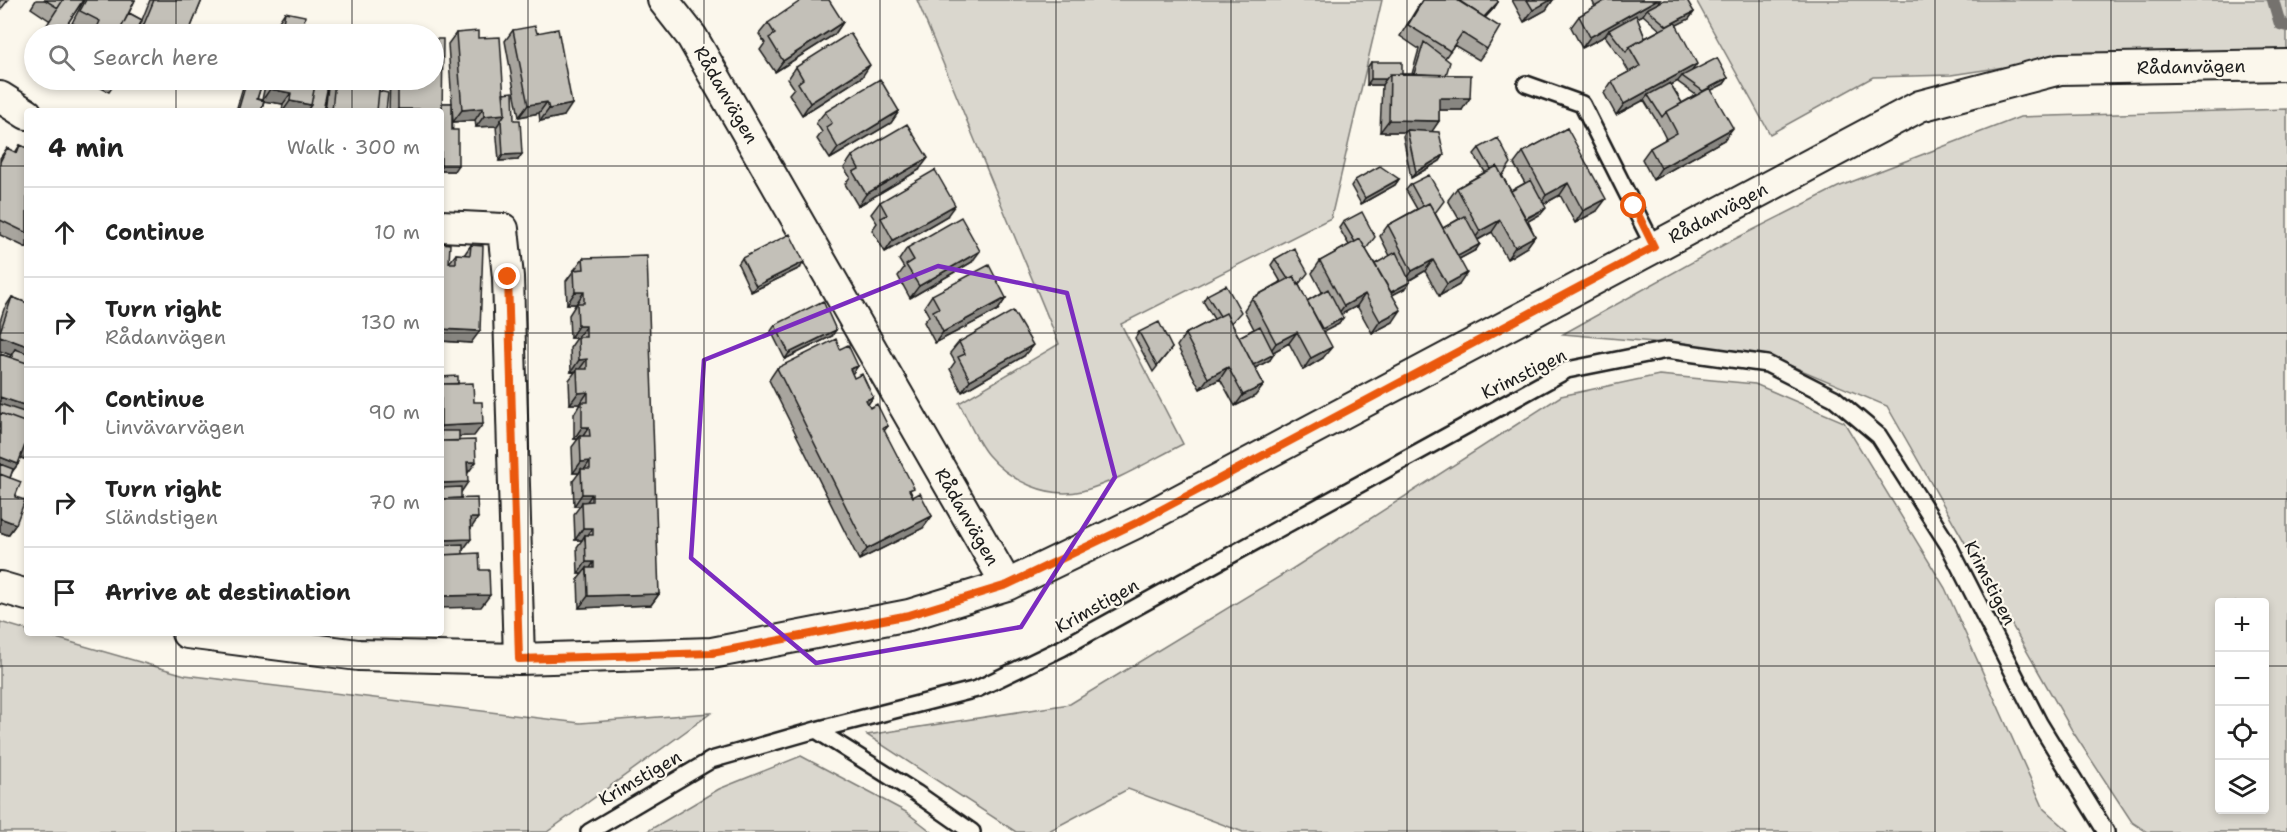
<!DOCTYPE html>
<html lang="en">
<head>
<meta charset="utf-8">
<style>
	:root { --surface:#fff; --page:#f6f6f6; --text:#222; --muted:#767676; --line:#e0e0e0 }
	body { margin:0; font-family:"Shantell Sans",sans-serif; background:var(--page); color:var(--text) }
	.controls { position:absolute; right:18px; bottom:18px; display:grid; overflow:hidden; border-radius:6px; box-shadow:0 3px 9px #0003 }
	.controls button { width:54px; height:54px; display:grid; place-items:center; padding:0; border:0; border-bottom:2px solid var(--line); background:var(--surface); color:var(--text); font:30px sans-serif }
	.stop { position:absolute; width:18px; height:18px; margin:-14px; border:4px solid #ea580c; border-radius:50%; background:#fff }
	.stop.end { background:#ea580c; border-color:#fff; box-shadow:0 2px 6px #0008 }
	.list { margin:0; padding:0; list-style:none }
	h2 { display:flex; justify-content:space-between; align-items:center; height:78px; margin:0; padding:0 24px; font-size:26px }
	h2 small { font-size:20px; font-weight:400; color:var(--muted) }
	.list li { display:grid; grid-template-columns:39px 1fr auto; gap:18px; align-items:center; box-sizing:border-box; height:90px; padding:0 24px; border-top:2px solid var(--line) }
	.list b { display:block; font-size:22px; white-space:nowrap }
	.list p { margin:0; font-size:20px; white-space:nowrap; color:var(--muted) }
	.list em { font-size:20px; font-style:normal; color:var(--muted) }
	.icon { flex:none; width:33px; height:33px; fill:none; stroke:currentColor; stroke-width:2; stroke-linecap:round; stroke-linejoin:round }
	.map { position:relative; flex:none; width:2287px; height:832px; overflow:hidden }
	.search { position:absolute; background:var(--surface); box-shadow:0 3px 9px #0003; left:24px; top:24px; width:420px; height:66px; display:flex; align-items:center; gap:15px; box-sizing:border-box; padding:0 21px; border-radius:33px; color:var(--muted); font-size:22px }
	.panel { position:absolute; background:var(--surface); box-shadow:0 3px 9px #0003; left:24px; top:108px; width:420px; height:528px; border-radius:6px }
	.map>svg:first-child { display:block }
	.green { fill:#dad7ce; stroke:#7b7a75; stroke-width:1.5; fill-rule:evenodd }
	.lines { fill:none; stroke-linecap:round; stroke-linejoin:round }
	.stream { stroke:#74726e; stroke-width:12 }
	.lane-casing { stroke:#1c1c1c; stroke-width:20 }
	.street-casing { stroke:#1c1c1c; stroke-width:34 }
	.lane { stroke:#fbf7ec; stroke-width:15 }
	.street { stroke:#fbf7ec; stroke-width:30 }
	.wall { fill:#a8a59e; stroke:#1c1c1c; stroke-width:1.5; fill-rule:evenodd }
	.shaded-wall { fill:#888681; stroke:#1c1c1c; stroke-width:1.5 }
	.building { fill:#c3c0b8; stroke:#1c1c1c; stroke-width:1.5 }
	.route { stroke:#ea580c; stroke-width:8 }
	.marked { fill:none; stroke:#7b2cbf; stroke-width:4.5; stroke-linejoin:round }
	.grid { fill:none; stroke:#1c1c1c; stroke-width:1.5; stroke-opacity:0.55 }
	.labels { text-anchor:middle; stroke-width:4.5; stroke-linejoin:round; paint-order:stroke }
	.street-label { font-size:18px; fill:#1c1c1c; stroke:#fbf7ec }
</style>
</head>
<body>
<div class="map">
<svg width="2287" height="832" viewBox="0 0 2287 832">
	<rect width="100%" height="100%" fill="#fbf7ec"/>
	<filter id="ink" filterUnits="userSpaceOnUse"><feTurbulence type="fractalNoise" baseFrequency=".0167" numOctaves="2"/><feDisplacementMap in="SourceGraphic" scale="12" xChannelSelector="R" yChannelSelector="G"/><feConvolveMatrix kernelMatrix="1 2 1 2 8 2 1 2 1" color-interpolation-filters="sRGB"/></filter>
	<g filter="url(#ink)">
		<path class="green" d="M917 0H1382L1331 218 1121 324 1183 444C1151 460 1117 482 1082 491 1048 499 1010 481 988 455 976 441 968 419 959 403L1059 344Z
			M1696 0H2287V58L2084 55 1951 75 1873 77 1770 134Z
			M2287 109V832H2147L2132 822 2073 732 1887 406 1768 356 1665 343 1563 334 1725 244 1838 187 2020 117ZM2220 602H2264V810H2220Z
			M1659 375 1755 384 1844 422 1945 588 2044 809 2070 832H1243L1128 789 1047 832H1016L867 735 1070 704 1292 569 1561 396Z
			M0 622 27 630V633H39L185 675 580 723 711 713 547 832H0Z
			M801 756 906 812 932 832H646L719 789Z"/>
		<g class="lines">
			<path class="stream" d="M2273 0 2280 24 2287 26"/>
			<defs>
				<path id="lane" d="M1526 84 1582 104 1654 247
					M816 730 916 793 972 832
					M589 832 711 760 816 730 977 689 1062 648 1567 370 1667 350 1767 364 1834 398 1879 436 1949 546 2039 723 2106 832"/>
				<path id="street" d="M663 0 692 37 1007 585 1140 521 1920 106 2060 69 2287 65
					M0 97 27 114
					M441 226 503 229 508 277 519 659
					M0 587 27 595
					M187 633 358 655 519 659 712 653 909 615 1007 585"/>
			</defs>
			<use href="#lane" class="lane-casing"/>
			<use href="#street" class="street-casing"/>
			<use href="#lane" class="lane"/>
			<use href="#street" class="street"/>
		</g>
		<path class="wall" d="M36 0H83L68 23 49 20 31 8Z
			M84 0H135L129 13 142 20 150 0H202L188 34H136L142 21 135 34H91L92 33 72 23Z
			M1422 0H1457L1498 2 1494 8 1485 18 1487 49 1479 60 1454 45 1445 58 1446 75 1462 110H1439V121L1431 132 1444 155 1440 161 1411 178 1403 136 1405 132H1380L1382 85H1367V68L1371 62 1402 74H1412L1419 49 1400 36Z
			M1512 0H1553L1546 10 1524 22Z
			M1592 0H1660L1657 3 1694 12 1689 19 1676 25 1693 70 1728 78 1724 84 1711 90 1724 140 1653 180 1642 159 1650 148 1666 139 1658 123 1644 100 1616 115 1604 93 1612 81 1629 72 1621 58 1605 36 1582 48 1571 27 1579 16 1595 7ZM1643 15 1660 30 1645 38 1637 18ZM1678 81V82L1696 95 1682 103 1671 85Z
			M285 12 304 24 325 34H275L277 24Z
			M843 22 835 34 775 72 760 50 765 43 759 34 768 23Z
			M341 25 362 34H367H334Z
			M513 30 537 33 564 116 540 121 539 113 519 117 505 41Z
			M456 33 478 38 503 93 518 160 499 161 496 126 476 127 475 120 453 122 452 105 454 171H441V111H389L390 80H434L442 103H452L448 44Z
			M796 67 862 77 802 115 789 94 794 88 788 79Z
			M93 80H117L109 92 91 83Z
			M245 80H263L257 99 262 100 266 80H380L379 91 386 111H325L328 87 323 111H282L283 104 264 101 261 111H236Z
			M899 111 891 123 830 159 817 139 822 132 816 123 825 112Z
			M1567 128 1597 211 1575 223 1560 195 1544 204 1541 214 1528 221 1535 236 1527 247 1507 259 1492 232 1478 240 1476 250 1459 259V285L1439 296 1425 271 1410 280V282L1406 288 1392 295 1393 322 1372 333 1357 306 1341 314 1339 324 1323 332V358L1303 370 1289 343 1273 352 1270 360 1255 368 1264 385 1255 396 1235 406 1220 379 1200 389 1177 346 1185 334 1214 319 1203 301 1207 295 1232 324 1239 337 1254 329 1244 310 1252 298 1281 282 1271 265 1275 259 1299 285 1307 301 1322 292 1312 273 1320 261 1349 245 1339 228 1343 222 1366 250 1375 264 1390 256 1380 236 1388 225 1417 209 1406 190 1411 184 1435 213 1443 228 1459 219 1448 200 1457 188 1485 172 1474 154 1479 148 1502 176 1511 191 1525 183 1514 164 1523 152Z
			M20 145 27 148V248L0 235V158L7 148 15 153Z
			M852 156 919 170 858 206 845 184 850 177 844 168Z
			M1399 179 1395 185 1361 204 1351 186 1355 180Z
			M880 202 947 216 885 252 872 230 877 223 871 214Z
			M441 243 449 263 456 254 464 255 471 245V343L441 341Z
			M907 248 972 262 910 298 898 276 904 268 899 260Z
			M583 258 659 594 651 605 579 608 578 579 582 574H578L577 547 582 540H575L574 514 580 506H574L573 481 579 473H573L572 447 578 439H574V414L580 404H570L569 380 576 371 571 372 570 348 577 338H570L569 315 576 304H567L566 281Z
			M742 258 800 268 751 292 738 264Z
			M932 295 1006 298 998 310 935 343 924 322 929 316 924 307Z
			M12 297 27 303V454L24 459 20 457 18 464 12 472 10 478 15 497 16 524 8 535 0 532V354L10 357 11 355 0 351V321L4 309Z
			M775 325 832 336 785 359 771 331Z
			M1139 332 1172 348 1153 372 1135 338Z
			M959 342 1024 356 962 392 950 369 955 362 950 353Z
			M777 368 852 374 854 378 873 397 868 404 870 408 888 426 884 431 913 497 932 516 923 528 859 560 769 380Z"/>
		<path class="shaded-wall" d="M1544 0H1553L1546 10 1524 22 1533 10Z
			M1656 0H1660L1654 8 1647 9 1643 15 1611 32 1609 30 1605 36 1582 48 1590 37Z
			M1498 2 1494 8 1475 28 1479 22Z
			M1694 12 1689 19 1663 32 1667 26Z
			M843 22 835 34 775 72 783 61Z
			M1697 64 1689 75 1682 76 1678 81 1649 97 1648 95 1644 100 1616 115 1624 104Z
			M870 65 862 77 802 115 810 103Z
			M1728 78 1724 84 1698 97 1703 91Z
			M1371 79H1386L1382 85H1367Z
			M270 89 291 93 283 104 262 101Z
			M1439 98H1470L1462 110H1431Z
			M290 101 311 105 307 111H283Z
			M547 102 539 113 519 117 528 105Z
			M572 104 564 116 540 121 549 109Z
			M483 108 475 120 453 122 462 110Z
			M398 109H419L418 111H396Z
			M899 111 891 123 830 159 838 148Z
			M505 114 497 126 476 127 484 116Z
			M1389 120 1439 121 1431 133 1407 130 1405 132H1380Z
			M1733 128 1724 140 1653 180 1661 168Z
			M522 154 518 160 499 161 503 155Z
			M1444 155 1440 161 1411 178 1416 172Z
			M928 158 919 170 858 206 866 194Z
			M441 165H458L454 171H441Z
			M1399 179 1395 185 1361 204 1365 198Z
			M1568 183 1560 195 1538 207 1546 195Z
			M1606 199 1597 211 1575 223 1583 211Z
			M955 205 947 216 885 252 893 240Z
			M1546 208 1541 214 1516 228 1520 222Z
			M1500 220 1492 232 1472 243 1480 231Z
			M1535 236 1527 247 1507 259 1515 247Z
			M1480 244 1476 250 1448 265 1452 259Z
			M980 251 972 262 910 298 919 286Z
			M1433 260 1425 271 1404 283 1412 271Z
			M804 262 800 268 751 292 756 286Z
			M1467 273 1459 285 1439 296 1447 284Z
			M1410 282 1406 288 1381 301 1386 295Z
			M575 292H584L576 304H567Z
			M1365 294 1357 306 1336 317 1344 306Z
			M1006 298 998 310 935 343 943 332Z
			M1401 310 1393 322 1372 333 1380 321Z
			M1343 318 1339 324 1312 338 1316 331Z
			M578 326H586L577 338H570Z
			M441 329 480 331 471 343 441 341Z
			M836 330 832 336 785 359 789 353Z
			M1297 332 1289 343 1268 355 1276 343Z
			M0 336 27 346V361L15 349 11 355 0 351Z
			M1033 345 1024 356 962 392 970 380Z
			M1332 347 1323 358 1303 370 1311 358Z
			M1274 354 1270 360 1244 374 1248 367Z
			M587 359 578 371 577 369 576 371 571 372 579 360Z
			M858 366 850 377V369Z
			M1228 367 1220 379 1200 389 1208 378Z
			M1264 385 1255 396 1235 406 1243 395Z
			M588 392 580 404H570L578 393Z
			M0 397 27 406V421L0 411Z
			M873 397 865 409 866 400Z
			M483 424 474 436 441 437V426Z
			M582 427H589L581 439 580 436 578 439H574Z
			M25 445H27V454L24 459 16 456Z
			M0 457 18 464 9 476 0 472Z
			M590 461 582 473 581 469 579 473H573L581 462Z
			M467 462H476L468 473Z
			M468 482 460 494H441V483Z
			M582 494H592L584 506 582 502 580 506H574Z
			M932 516 923 528 859 560 867 549Z
			M0 518 16 524 8 535 0 532Z
			M470 518H478L470 530Z
			M583 528H593L585 539V535L582 540H575Z
			M471 539 463 550 441 551V540Z
			M586 562H594L587 573V568L582 574H578Z
			M659 594 651 605 579 608 588 596Z
			M490 595 481 607 441 608V596Z"/>
		<path class="building" d="M0 0H8L0 10Z
			M45 0H63L58 8Z
			M63 0H83L68 23 73 25 67 34H41Z
			M86 0H135L118 34H105L96 30 100 21 80 11Z
			M154 0H202L188 34H140Z
			M802 0H829L843 22 783 61 769 38 775 34 768 23Z
			M1423 0H1457L1500 27 1487 49 1462 33 1450 51 1408 25Z
			M1458 0H1497L1498 2 1484 17Z
			M1527 0H1551L1533 10Z
			M1606 0H1656L1590 37 1579 16Z
			M1664 0H1687L1694 12 1667 26 1647 9Z
			M285 12 305 16 304 24 326 28 325 34H281Z
			M129 13 142 20 135 34H118Z
			M1636 15 1645 38 1629 47 1626 52 1609 30Z
			M1675 22 1697 64 1624 104 1612 81 1640 66 1629 47Z
			M341 25 363 27 362 34H367H340Z
			M535 26 537 33 558 29 572 104 549 109 547 102 528 105 513 30Z
			M399 31H420V34H399Z
			M478 31V38L500 37 505 114 484 116 483 108 462 110 456 33Z
			M850 33 870 65 810 103 798 83 803 79 796 67Z
			M434 39H443L442 117H441V111H419V109H398V80H434Z
			M1424 42 1450 62 1446 75 1414 74Z
			M1717 58 1728 78 1703 91 1682 76Z
			M1371 62H1402V74H1390L1386 79H1371Z
			M1390 74 1471 75 1470 98H1439V121L1389 120Z
			M880 79 899 111 838 148 826 127 832 123 825 112Z
			M100 80H117L113 86Z
			M247 80H263L257 99 264 101 261 111H238Z
			M272 80H316L311 105 290 101 291 93 270 89Z
			M316 80H329L323 111H307L311 105Z
			M335 80H380L377 111H332Z
			M1670 83 1682 103 1666 112 1662 117 1648 95Z
			M1710 88 1733 128 1661 168 1650 148 1677 133 1666 112Z
			M379 91 388 93 386 111H377Z
			M513 92 514 120H520L522 154 503 155 501 120 505 114 503 93Z
			M442 103H452V130H458V165H441V119L442 117Z
			M907 124 928 158 866 194 853 172 859 169 852 156Z
			M1567 128 1606 199 1583 211 1568 183 1546 195 1523 152Z
			M1407 130 1439 132 1444 155 1416 172Z
			M1498 138 1511 163 1502 176 1497 166 1491 169 1479 148Z
			M20 145 27 148V233L0 220V162L7 148 17 153Z
			M1380 166 1399 179 1365 198 1355 180Z
			M1497 166 1535 236 1515 247 1500 220 1480 231 1457 188Z
			M935 170 955 205 893 240 881 218 887 215 880 202Z
			M1429 175 1444 201 1435 213 1429 203 1423 206 1411 184Z
			M1531 180 1546 208 1526 218 1511 191Z
			M1429 203 1467 273 1447 284 1433 260 1412 271 1388 225Z
			M1362 212 1375 237 1366 249 1360 239 1355 242 1343 222Z
			M1465 216 1480 244 1458 256 1443 228Z
			M961 217 980 251 919 286 906 265 914 260 907 248Z
			M790 234 804 262 756 286 742 258Z
			M1360 239 1401 310 1380 321 1365 294 1344 306 1320 261Z
			M441 243 450 244 449 263H456V254L470 255 471 245 483 246 480 331 441 329Z
			M1294 248 1308 273 1298 285 1294 276 1288 279 1275 259Z
			M1396 252 1410 282 1391 292 1375 264Z
			M647 256 659 594 588 596 587 568H594V562H586L585 535H593V528H583L582 502 592 501V494H582L581 469H590V461L581 462 580 436H590L589 427H582V402H588V392L578 393 577 369H587V359L579 360 578 337H586V326H578L577 303H584V292H575L574 270 584 269 583 258Z
			M989 265 1006 298 943 332 933 311 939 308 932 295Z
			M1294 276 1332 347 1311 358 1297 332 1276 343 1252 298Z
			M1226 285 1241 312 1231 323 1226 313 1220 316 1207 295Z
			M1328 289 1343 318 1322 329 1307 301Z
			M12 297 27 303V346L0 336V332Z
			M823 301 836 330 789 353 775 325Z
			M1013 311 1033 345 970 380 958 357 965 354 959 342Z
			M1226 313 1264 385 1243 395 1228 367 1208 378 1185 334Z
			M1159 322 1172 348 1157 366 1139 332Z
			M1260 326 1274 354 1253 365 1239 337Z
			M836 339 840 349 848 345 858 366 850 369 854 378 862 374 873 397 866 400 870 408 877 404 888 426 883 428 914 488 909 490 913 497 920 493 932 516 867 549 777 368Z
			M15 349 27 353V363L12 358Z
			M0 354 27 363V406L0 397Z
			M458 376V384H441V377Z
			M473 383 474 402H482L483 424 441 426V384Z
			M0 404 27 413V423L0 413Z
			M0 413 27 423V445H25L18 464 0 457Z
			M441 431H459V441H441Z
			M475 440 476 462H467L468 482 441 483V441Z
			M0 464 13 469 10 478 0 474Z
			M0 474 21 482 15 497 25 500 16 524 0 518Z
			M461 487V498L441 499V488Z
			M477 498 478 518H470L471 539 441 540V499Z
			M463 544V554L441 555V545Z
			M479 553 480 570H489L490 595 441 596V555Z"/>
	</g>
	<g class="lines" filter="url(#ink)">
		<path class="route" d="M508 277 519 659 712 653 909 615 1007 585 1140 521 1654 247 1634 206"/>
	</g>
	<path class="marked" d="M938 266 1067 293 1115 477 1021 627 816 663 691 558 704 360Z"/>
	<path class="grid" d="M176 0V34M352 0V34M528 0V832M704 0V832M880 0V832M1056 0V832M1231 0V832M1407 0V832M1583 0V832M1759 0V832M1935 0V832M2111 0V832M176 80V111M352 80V111M0 166H27M441 166H2287M0 333H27M441 333H2287M0 499H27M441 499H2287M176 633V832M352 633V832M0 666H2220M2264 666H2287"/>
	<g class="labels">
		<g class="street-label">
			<text transform="translate(2191 67) rotate(-1)" y="6">Rådanvägen</text>
			<text transform="translate(726 95) rotate(60)" y="6">Rådanvägen</text>
			<text transform="translate(1718 213) rotate(-28)" y="6">Rådanvägen</text>
			<text transform="translate(1524 374) rotate(-26)" y="6">Krimstigen</text>
			<text transform="translate(967 517) rotate(60)" y="6">Rådanvägen</text>
			<text transform="translate(1990 583) rotate(63)" y="6">Krimstigen</text>
			<text transform="translate(1097 606) rotate(-29)" y="6">Krimstigen</text>
			<text transform="translate(640 778) rotate(-30)" y="6">Krimstigen</text>
		</g>
	</g>
</svg>
<div class="controls">
<button>+</button>
<button>−</button>
<button><svg class="icon" aria-label="locate" viewBox="0 0 24 24"><circle cx="12" cy="12" r="6"/><path d="M12 2v4M12 18v4M2 12h4M18 12h4"/></svg></button>
<button><svg class="icon" aria-label="layers" viewBox="0 0 24 24"><path d="M12 4l9 5-9 5-9-5zM3 14l9 5 9-5"/></svg></button>
</div>
<div class="stop" style="left:1634px;top:206px"></div>
<div class="stop end" style="left:508px;top:277px"></div>
<div class="search"><svg class="icon" aria-label="search" viewBox="0 0 24 24"><circle cx="10" cy="10" r="6"/><path d="M15 15l6 6"/></svg>Search here</div>
<section class="panel">
<h2>4 min<small>Walk · 300 m</small></h2>
<ul class="list">
<li><svg class="icon" aria-label="ahead" viewBox="0 0 24 24"><path d="M12 20V5M6 11l6-6 6 6"/></svg><div><b>Continue</b></div><em>10 m</em></li>
<li><svg class="icon" aria-label="right" viewBox="0 0 24 24"><path d="M7 20v-9h11M14 6l5 5-5 5"/></svg><div><b>Turn right</b><p>Rådanvägen</p></div><em>130 m</em></li>
<li><svg class="icon" aria-label="ahead" viewBox="0 0 24 24"><path d="M12 20V5M6 11l6-6 6 6"/></svg><div><b>Continue</b><p>Linvävarvägen</p></div><em>90 m</em></li>
<li><svg class="icon" aria-label="right" viewBox="0 0 24 24"><path d="M7 20v-9h11M14 6l5 5-5 5"/></svg><div><b>Turn right</b><p>Sländstigen</p></div><em>70 m</em></li>
<li><svg class="icon" aria-label="arrive" viewBox="0 0 24 24"><path d="M6 21V4h12l-3 4 3 4H6"/></svg><div><b>Arrive at destination</b></div></li>
</ul>
</section>
</div>
</body>
</html>
